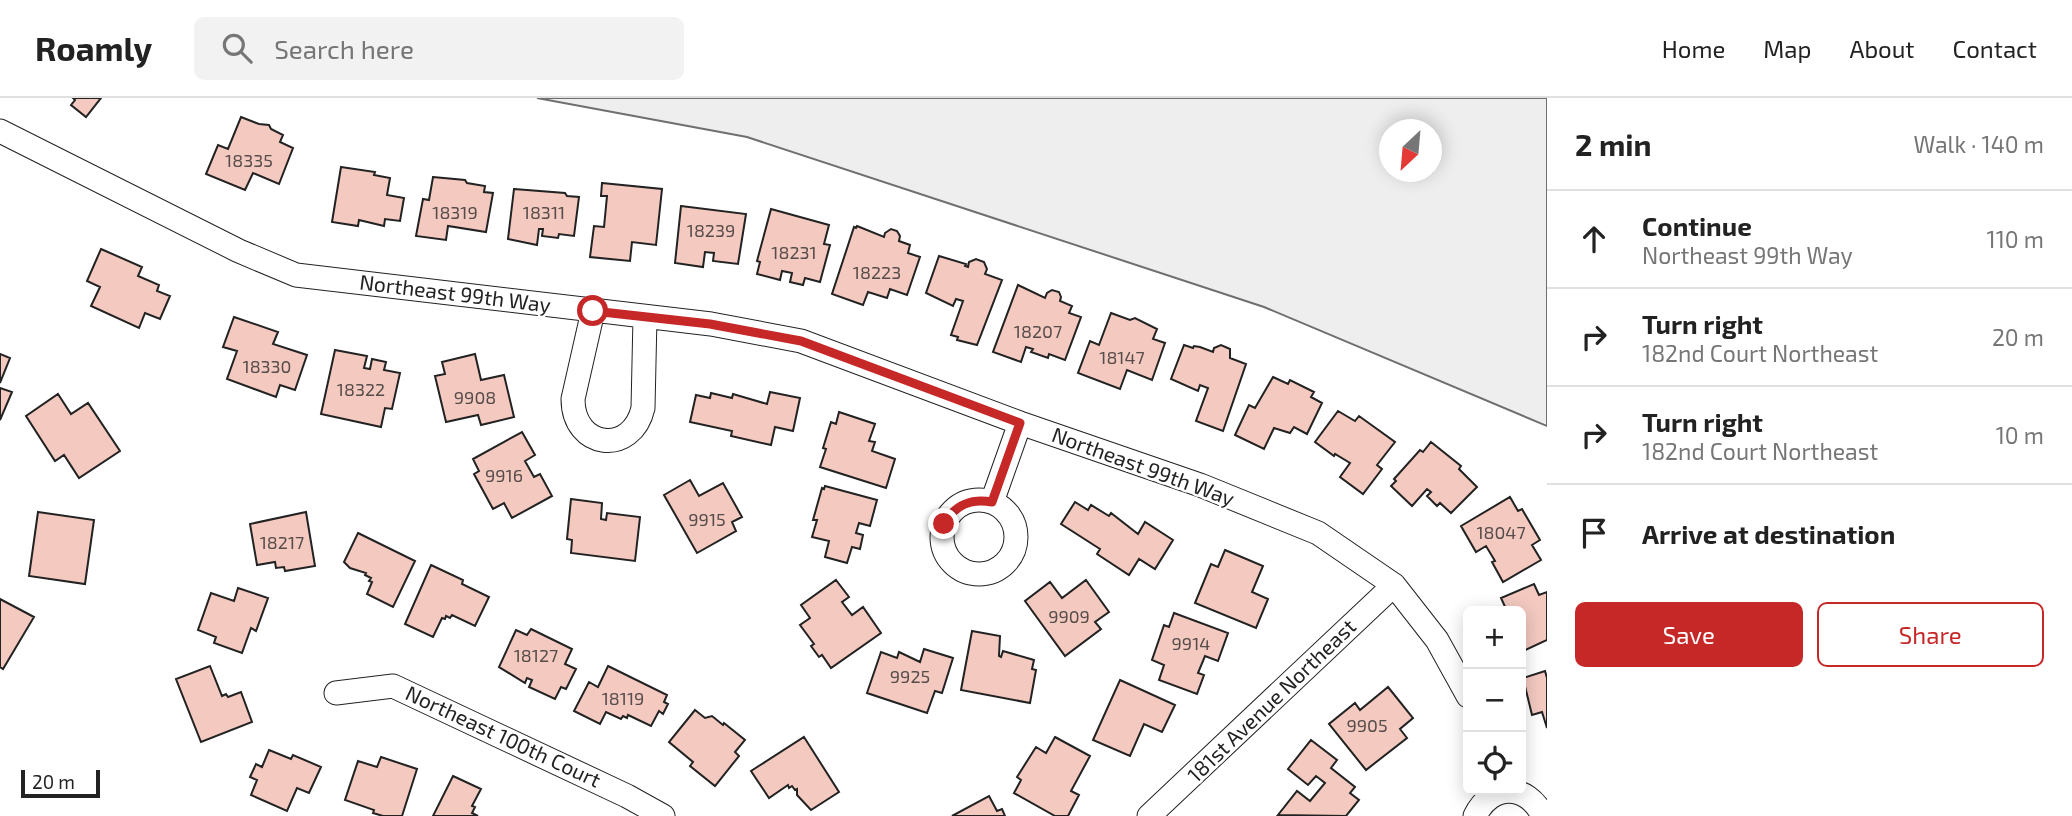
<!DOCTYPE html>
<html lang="en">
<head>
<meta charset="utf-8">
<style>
	:root { --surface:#fff; --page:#f2f2f2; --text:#222; --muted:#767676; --line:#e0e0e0; --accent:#c62828 }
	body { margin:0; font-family:"Exo 2",sans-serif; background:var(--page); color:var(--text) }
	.controls { position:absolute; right:21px; bottom:21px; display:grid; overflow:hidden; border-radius:10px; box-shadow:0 4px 18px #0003 }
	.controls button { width:63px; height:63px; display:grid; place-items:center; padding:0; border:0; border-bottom:2px solid var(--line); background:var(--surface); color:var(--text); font:35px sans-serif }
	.compass { position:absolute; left:1379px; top:21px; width:63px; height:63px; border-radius:50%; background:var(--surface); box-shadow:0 4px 18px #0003; rotate:206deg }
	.scale { position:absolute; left:21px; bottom:18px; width:79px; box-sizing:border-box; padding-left:7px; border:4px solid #222; border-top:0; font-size:19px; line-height:24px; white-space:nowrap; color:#222; -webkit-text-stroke:5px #fff; paint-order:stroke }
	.stop { position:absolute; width:21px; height:21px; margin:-16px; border:5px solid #c62828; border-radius:50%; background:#fff }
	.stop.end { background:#c62828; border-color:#fff; box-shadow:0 2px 7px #0008 }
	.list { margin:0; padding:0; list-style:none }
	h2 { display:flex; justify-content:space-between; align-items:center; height:91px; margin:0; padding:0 28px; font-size:30px }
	h2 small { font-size:23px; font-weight:400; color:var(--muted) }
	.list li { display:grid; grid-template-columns:46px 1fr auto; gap:21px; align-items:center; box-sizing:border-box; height:98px; padding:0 28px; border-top:2px solid var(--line) }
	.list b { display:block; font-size:26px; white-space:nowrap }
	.list p { margin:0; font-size:23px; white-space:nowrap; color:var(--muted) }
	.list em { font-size:23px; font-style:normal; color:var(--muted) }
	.actions { display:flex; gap:14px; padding:21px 28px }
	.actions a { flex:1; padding:16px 0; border:2px solid var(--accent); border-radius:10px; text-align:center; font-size:24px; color:var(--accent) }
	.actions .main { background:var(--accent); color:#fff }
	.icon { flex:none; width:38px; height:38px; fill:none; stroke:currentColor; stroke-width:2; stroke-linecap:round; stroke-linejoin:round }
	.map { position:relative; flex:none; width:1547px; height:718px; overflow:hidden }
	header { display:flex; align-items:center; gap:42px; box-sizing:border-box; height:98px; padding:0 35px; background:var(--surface); border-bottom:2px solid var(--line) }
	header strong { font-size:33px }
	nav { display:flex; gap:38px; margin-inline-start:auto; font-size:24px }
	.search { width:490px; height:63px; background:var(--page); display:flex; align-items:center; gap:18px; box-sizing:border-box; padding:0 24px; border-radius:10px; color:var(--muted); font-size:26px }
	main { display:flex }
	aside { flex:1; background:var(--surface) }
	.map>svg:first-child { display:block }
	.green { fill:#eee; stroke:#6f6f6f; stroke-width:2; fill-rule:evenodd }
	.building { fill:#f3c9c0; stroke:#222; stroke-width:2 }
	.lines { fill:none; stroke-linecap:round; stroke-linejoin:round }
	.minor-casing { stroke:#222; stroke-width:25 }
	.minor { stroke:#fff; stroke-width:23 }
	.route { stroke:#c62828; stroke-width:9 }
	.labels { text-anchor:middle; stroke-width:5; stroke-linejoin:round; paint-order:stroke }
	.number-label { font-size:18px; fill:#564c4a }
	.street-label { font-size:21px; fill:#222; stroke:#fff }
</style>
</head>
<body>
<header>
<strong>Roamly</strong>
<div class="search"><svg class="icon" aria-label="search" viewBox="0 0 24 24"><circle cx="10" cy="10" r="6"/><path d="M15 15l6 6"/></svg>Search here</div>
<nav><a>Home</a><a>Map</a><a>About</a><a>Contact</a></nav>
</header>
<main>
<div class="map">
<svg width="1547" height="718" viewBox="0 0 1547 718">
	<rect width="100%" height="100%" fill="#fff"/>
	<path class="green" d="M537 0H1547V328L1264 209 747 39ZM1390 32H1432V74H1390Z"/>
	<path class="building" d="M73 0H101L86 19 71 7 75 2Z
		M241 19 259 26 269 27 271 31 283 37 280 44 293 50 279 86 253 75 245 92 206 76 218 47 228 51Z
		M341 69 375 74 374 77 390 80 387 97 404 100 400 123 385 121 384 128 359 122 358 128 332 124Z
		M433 79 465 82 467 85 485 88 484 94 493 95 486 134 448 128 446 142 416 138 423 101 429 102Z
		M602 85 662 91 656 147 632 144 630 163 590 159 594 128 604 129 607 98H601Z
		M514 91 565 95 567 98 579 99 574 138 559 136 558 140 542 138 543 131H539L537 147 508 141Z
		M681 108 746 116 738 166 713 163 714 155 705 154 703 169 675 165Z
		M771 111 829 127 824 146 830 147 820 184 805 180 803 187 790 184 792 175 782 173 780 182 757 176 760 164 757 163Z
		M857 128 884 139 885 135 891 131 897 133 900 138 899 143 910 147 908 155 920 159 907 197 890 191 887 200 868 194 863 207 832 196 854 129 856 130Z
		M101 151 142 169 138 178 159 187 157 193 170 198 160 221 145 215 139 230 91 208 100 189 87 183Z
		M939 158 966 166 965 168 968 169 969 164 976 161 984 164 987 171 985 176 1002 182 977 247 957 242 958 239 951 237 963 203 956 201 953 208 926 195Z
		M1018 187 1045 200 1047 195 1052 192 1059 194 1061 199 1060 203 1072 208 1069 215 1081 219 1065 262 1049 256 1048 260 1031 254 1033 251 1026 249 1021 264 993 254Z
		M1111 215 1130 222 1135 220 1157 231 1153 241 1165 245 1152 282 1127 272 1120 291 1078 275 1090 243 1099 247Z
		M234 219 278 234 273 246 307 257 295 292 280 287 276 299 227 281 237 253 223 249Z
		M1184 247 1193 250 1194 248 1200 249 1213 254 1214 250 1221 247 1230 251V260L1246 266 1223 333 1196 323 1208 290 1200 287 1198 293 1171 281Z
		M335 252 367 258 364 270 370 271 372 261 386 264 384 272 400 275 392 311 385 310 381 329 321 316Z
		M0 256 10 260 0 285Z
		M475 256 481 282 504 277 514 319 481 327 478 317 446 324 435 278 445 276 442 264Z
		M1273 279 1288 286 1290 282 1314 294 1311 299 1322 305 1307 336 1294 329 1290 335 1274 330 1264 351 1235 337 1249 307 1255 310Z
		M0 290 12 294 0 322Z
		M770 294 800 300 793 333 775 329 771 347 731 338 732 333 690 324 696 297 710 300 711 295 732 300 733 296 767 306Z
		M58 296 71 316 88 305 120 353 79 380 64 357 55 363 26 318Z
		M1338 313 1355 323 1359 318 1395 344 1377 367 1382 371 1363 396 1340 379 1350 365 1335 356 1334 358 1315 344Z
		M839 314 875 326 869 343 875 344 872 353 895 361 886 390 820 369 826 351 823 350 831 324 836 326Z
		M522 334 535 357 525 363 534 379 540 376 552 398 512 420 504 405 493 411 474 376 479 373 473 361Z
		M1431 344 1461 368 1459 371 1477 389 1451 415 1440 405 1437 408 1427 398 1431 394 1427 391 1412 408 1391 388 1396 383 1394 381 1420 352 1423 354Z
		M690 382 699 398 723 385 742 419 732 424 736 433 697 455 664 397Z
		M825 388 877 402 870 428 859 425 856 435 863 437 860 451 852 449 847 465 825 459 829 443 812 439 817 422H813L822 390 824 391Z
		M1510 399 1518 413 1522 411 1540 442 1532 447 1541 462 1503 484 1492 464 1495 463 1486 448 1476 454 1461 428Z
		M571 401 602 405 601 421 606 422 607 415 640 419 635 463 571 455 572 442 567 441Z
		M1075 404 1088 412 1091 407 1109 418 1111 415 1138 436 1145 424 1173 442 1155 471 1139 461 1129 477 1097 456 1100 451 1061 426Z
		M38 414 94 422 85 486 29 478Z
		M306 414 315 468 285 473 284 469 276 470 275 464 257 467 250 426Z
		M358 435 415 463 393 509 367 496 372 484 369 483 371 480 365 477 366 475 350 470 344 464Z
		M1225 452 1263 468 1252 494 1268 501 1256 530 1195 505 1211 466 1218 469Z
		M431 467 463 482 462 486 489 499 475 528 452 517 450 520 446 518 445 521 442 520 433 539 405 526Z
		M836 482 849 499 842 504 852 517 863 509 881 535 831 570 822 557 819 559 811 548 814 546 800 527 810 520 801 507Z
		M1086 482 1109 514 1095 524 1101 531 1065 558 1025 503 1050 484 1062 500Z
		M1534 486 1539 497 1547 494V542L1521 554V513H1507L1501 500Z
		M238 490 268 500 256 533 251 530 242 555 214 545 216 539 198 532 211 495 234 503Z
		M0 501 34 519 3 571 0 569Z
		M1174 515 1228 535 1218 563 1205 558 1198 575 1204 577 1197 596 1159 582 1164 567 1152 562 1164 527 1169 529Z
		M531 531 572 551 565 566 576 571 566 591 561 589 555 601 529 589 532 582 527 580 525 585 499 569 516 532 527 537Z
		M972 533 1000 538 999 558 1001 559 1003 553 1034 562 1032 571 1036 572 1030 605 961 592Z
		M924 551 953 560 942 595 935 593 927 615 867 595 881 554 897 560 899 554 920 564Z
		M210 568 222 598 226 596 228 599 241 594 252 624 201 644 176 581Z
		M608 568 667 597 664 604 668 606 663 616 659 613 651 628 628 617 627 620 623 618 621 621 606 614 600 626 574 613 589 584 598 589Z
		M1545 573 1547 580V630L1542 614 1532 617 1523 580Z
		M1120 582 1175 607 1162 634 1144 626 1130 658 1093 642Z
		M1388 589 1413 620 1400 631 1407 640 1366 672 1329 626 1355 605 1360 612Z
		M695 612 705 620 712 618 723 627 724 625 745 642 735 654 739 658 715 688 690 668 693 664 669 644Z
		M804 639 839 694 811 712 797 697V691L795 692 792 688 789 690 788 687 769 700 751 673Z
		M1055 639 1090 658 1071 693 1079 697 1068 718H1055L1014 695 1021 682 1017 679 1036 649 1046 655Z
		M1311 642 1337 662 1331 670 1355 689 1350 695 1359 702 1346 718 1278 717 1297 693 1310 703 1325 685 1316 678 1308 687 1288 671Z
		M269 652 291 661 293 657 321 669 309 695 297 690 287 713 251 697 257 682 250 679 256 666 262 669Z
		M381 659 417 671 402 718H383L373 715 374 712 345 702 358 663 377 669Z
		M453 678 481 691 472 708 475 709 472 715 478 718H433Z
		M989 698 997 713 1002 711 1005 718H952Z"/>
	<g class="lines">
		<defs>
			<path id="minor" d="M0 33 239 153 296 177 711 226 801 243 1020 325 1200 387 1318 435 1394 487 1437 542 1468 598
				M593 213 573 301C573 351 632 358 643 310L645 219
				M942 439a37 37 0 1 1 74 0a37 37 0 1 1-74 0Z
				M992 404 1020 325
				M336 595 393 588 627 698 663 718
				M1149 718 1394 487
				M1475 718C1491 685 1527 685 1543 718"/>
		</defs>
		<use href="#minor" class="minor-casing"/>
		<use href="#minor" class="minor"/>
	</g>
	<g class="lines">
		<path class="route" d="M593 213 710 226 801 243 1020 325 992 404C970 400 955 407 944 426"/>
	</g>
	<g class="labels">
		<g class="number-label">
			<text x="249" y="69">18335</text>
			<text x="455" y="121">18319</text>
			<text x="544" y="121">18311</text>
			<text x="711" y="139">18239</text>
			<text x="794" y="161">18231</text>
			<text x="877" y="181">18223</text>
			<text x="1038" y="240">18207</text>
			<text x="1122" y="266">18147</text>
			<text x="267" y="275">18330</text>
			<text x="361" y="298">18322</text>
			<text x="475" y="306">9908</text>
			<text x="504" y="384">9916</text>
			<text x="707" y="428">9915</text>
			<text x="1501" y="441">18047</text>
			<text x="282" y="451">18217</text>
			<text x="1069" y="525">9909</text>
			<text x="1191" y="552">9914</text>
			<text x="536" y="564">18127</text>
			<text x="910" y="585">9925</text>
			<text x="623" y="607">18119</text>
			<text x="1367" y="634">9905</text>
		</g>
		<g class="street-label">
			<text transform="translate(455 196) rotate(7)" y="7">Northeast 99th Way</text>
			<text transform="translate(1143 369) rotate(20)" y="7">Northeast 99th Way</text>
			<text transform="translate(1272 603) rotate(-44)" y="7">181st Avenue Northeast</text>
			<text transform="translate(503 639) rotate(25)" y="7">Northeast 100th Court</text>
		</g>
	</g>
</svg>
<div class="controls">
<button>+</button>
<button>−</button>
<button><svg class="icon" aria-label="locate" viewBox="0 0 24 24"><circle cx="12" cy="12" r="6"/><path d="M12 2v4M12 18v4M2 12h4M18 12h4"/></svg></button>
</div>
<svg class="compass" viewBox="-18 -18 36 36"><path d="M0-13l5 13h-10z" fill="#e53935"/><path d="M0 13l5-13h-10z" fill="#767676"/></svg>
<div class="scale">20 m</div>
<div class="stop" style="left:593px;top:213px"></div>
<div class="stop end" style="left:944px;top:426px"></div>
</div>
<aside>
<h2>2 min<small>Walk · 140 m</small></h2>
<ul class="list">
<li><svg class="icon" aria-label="ahead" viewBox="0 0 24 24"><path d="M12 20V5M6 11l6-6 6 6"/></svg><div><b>Continue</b><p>Northeast 99th Way</p></div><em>110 m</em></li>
<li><svg class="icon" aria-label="right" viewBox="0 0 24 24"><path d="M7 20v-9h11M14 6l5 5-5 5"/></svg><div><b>Turn right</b><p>182nd Court Northeast</p></div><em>20 m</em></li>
<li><svg class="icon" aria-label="right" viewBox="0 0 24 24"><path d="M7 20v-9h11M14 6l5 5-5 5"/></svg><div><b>Turn right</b><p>182nd Court Northeast</p></div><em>10 m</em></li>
<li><svg class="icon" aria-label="arrive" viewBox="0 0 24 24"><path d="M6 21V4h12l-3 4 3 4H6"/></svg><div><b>Arrive at destination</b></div></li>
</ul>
<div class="actions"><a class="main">Save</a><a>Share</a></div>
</aside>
</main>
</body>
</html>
